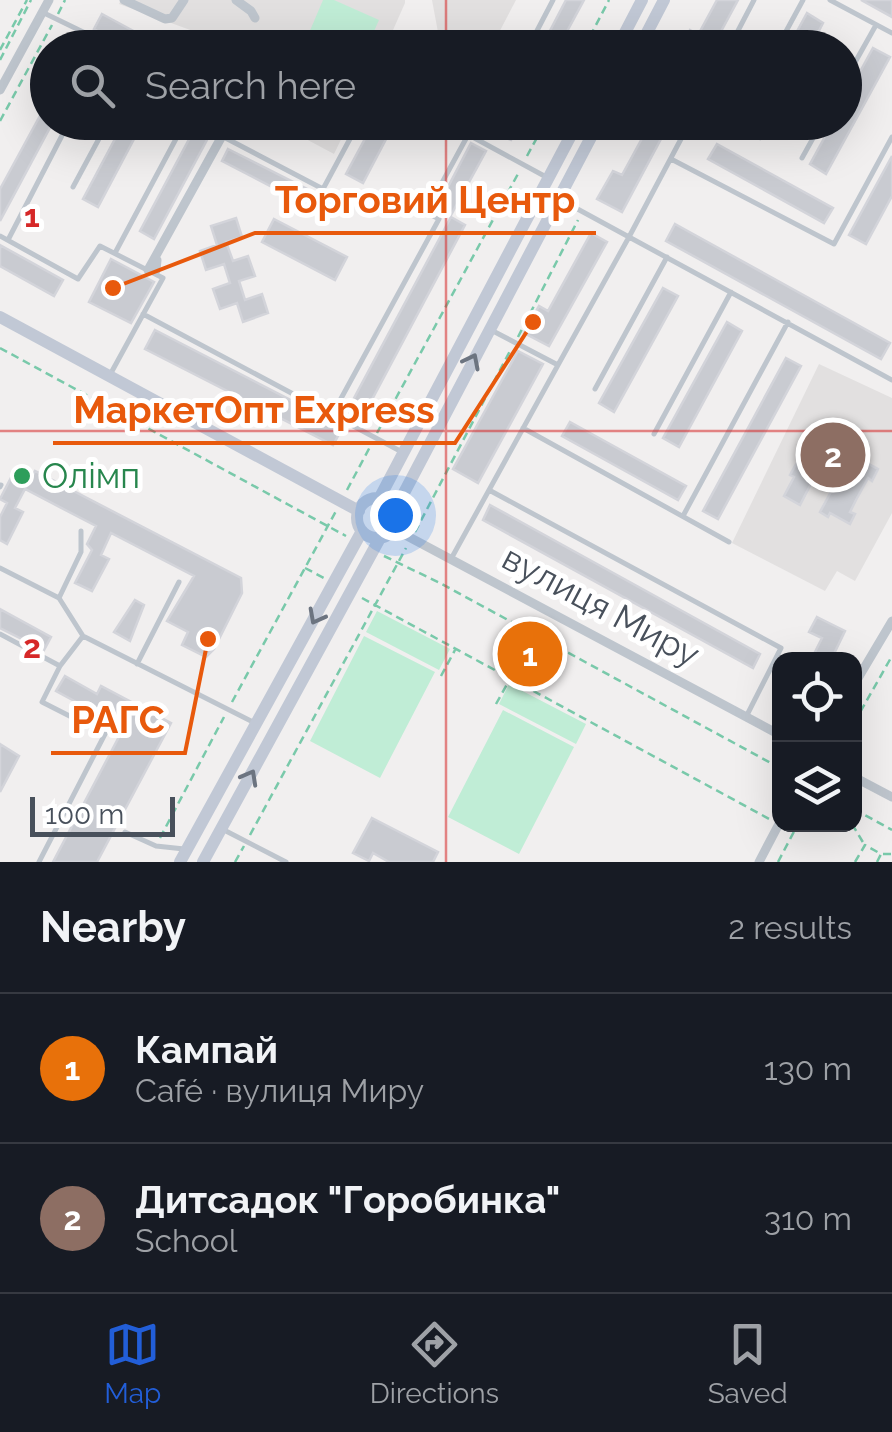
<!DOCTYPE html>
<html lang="en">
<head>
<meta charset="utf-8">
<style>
	:root { --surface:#171b24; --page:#20242c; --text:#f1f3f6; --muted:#9ea1a6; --line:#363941; --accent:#225ed8 }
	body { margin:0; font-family:Raleway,sans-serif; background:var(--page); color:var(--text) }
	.controls { position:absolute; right:30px; bottom:30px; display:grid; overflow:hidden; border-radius:20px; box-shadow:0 10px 40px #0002 }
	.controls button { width:90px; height:90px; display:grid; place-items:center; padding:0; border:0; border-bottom:2px solid var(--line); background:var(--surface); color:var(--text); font:50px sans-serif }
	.scale { position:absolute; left:30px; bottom:25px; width:145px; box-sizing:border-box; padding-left:10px; border:5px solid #48505b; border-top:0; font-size:28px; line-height:35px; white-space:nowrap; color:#48505b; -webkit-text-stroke:8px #fff; paint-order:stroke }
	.you { position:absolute; left:395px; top:515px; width:35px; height:35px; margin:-25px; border:8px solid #fff; border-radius:50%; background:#1a73e8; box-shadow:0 0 0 15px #1a73e833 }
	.badge { display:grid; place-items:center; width:65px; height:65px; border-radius:50%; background:var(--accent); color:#fff; font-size:32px; font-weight:700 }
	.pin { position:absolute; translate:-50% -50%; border:5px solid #fff; box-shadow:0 2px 10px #0006 }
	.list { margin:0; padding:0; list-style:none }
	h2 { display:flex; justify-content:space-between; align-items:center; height:130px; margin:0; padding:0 40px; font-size:42px }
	h2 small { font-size:32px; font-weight:400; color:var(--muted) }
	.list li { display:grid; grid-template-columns:65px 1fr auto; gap:30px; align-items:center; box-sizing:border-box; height:150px; padding:0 40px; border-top:2px solid var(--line) }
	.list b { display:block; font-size:38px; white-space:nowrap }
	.list p { margin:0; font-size:32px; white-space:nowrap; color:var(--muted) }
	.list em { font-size:32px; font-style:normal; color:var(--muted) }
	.icon { flex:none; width:55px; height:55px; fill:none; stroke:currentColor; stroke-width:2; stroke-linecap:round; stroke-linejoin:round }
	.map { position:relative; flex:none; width:892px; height:862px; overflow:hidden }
	.search { position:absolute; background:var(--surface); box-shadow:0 10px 40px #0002; left:30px; right:30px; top:30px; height:110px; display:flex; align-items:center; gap:25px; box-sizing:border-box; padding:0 35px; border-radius:55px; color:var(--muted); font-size:38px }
	.sheet { height:430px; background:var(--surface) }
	nav { display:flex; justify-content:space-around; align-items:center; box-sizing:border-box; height:140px; border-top:2px solid var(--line); background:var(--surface); font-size:28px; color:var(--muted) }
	nav a { display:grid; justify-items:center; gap:5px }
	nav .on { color:var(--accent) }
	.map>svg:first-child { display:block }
	.education { fill:#e2e0e0 }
	.green { fill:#c0edd6 }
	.building { fill:#c9cbd1; stroke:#d3d4da; stroke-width:2.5 }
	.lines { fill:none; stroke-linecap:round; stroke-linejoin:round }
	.path { stroke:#79c9aa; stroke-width:2.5; stroke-dasharray:8 5; stroke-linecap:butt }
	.lane { stroke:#bec5cd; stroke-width:5 }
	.street { stroke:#bec5cd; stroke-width:9 }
	.secondary { stroke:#c1c8d5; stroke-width:12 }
	.oneway { stroke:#6c7480 }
	.grid { fill:none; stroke:#d62828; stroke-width:2.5; stroke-opacity:0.55 }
	.leisure-dot { fill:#2e9e5b; stroke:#fff; stroke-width:4 }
	.labels { text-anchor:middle; stroke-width:10; stroke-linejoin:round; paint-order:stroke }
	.leisure-label { font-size:35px; fill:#27864d; stroke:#fff; text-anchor:start }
	.street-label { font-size:35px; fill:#48505b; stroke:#fff }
	.grid-label { font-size:32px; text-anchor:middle; font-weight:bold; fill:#d62828; stroke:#fff; stroke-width:10; stroke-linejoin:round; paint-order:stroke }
	.leader { fill:none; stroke:#e8590c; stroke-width:4 }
	.callout-dot { fill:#e8590c; stroke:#fff; stroke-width:4 }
	.callout-label { font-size:38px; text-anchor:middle; font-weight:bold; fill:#e8590c; stroke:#fff; stroke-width:10; stroke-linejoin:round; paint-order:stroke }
</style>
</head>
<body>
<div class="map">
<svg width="892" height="862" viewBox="0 0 892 862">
	<rect width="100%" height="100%" fill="#f1efef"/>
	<path class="education" d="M121 0H405V3L385 48 237 47 119 4Z
		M432 0H516L494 42 472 47 441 48Z
		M276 123H349L334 154Z
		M819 364 892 398V513L855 581 837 571 825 591 732 543Z"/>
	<path class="green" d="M323 0H334L379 20 367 47H303Z
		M377 611 450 649 439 670 366 632Z
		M364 636 435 672 380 778 310 741Z
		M509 684 586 724 576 744 499 704Z
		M503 710 574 747 519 854 448 817Z"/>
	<path class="building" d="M566 0H584L558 48H541Z
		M717 0H738L712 48H681L690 30 698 35Z
		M861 0H892V17Z
		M807 13 823 23 810 48H788Z
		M102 14 165 48H128L117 42 94 29Z
		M873 48 890 57 826 174 810 164 833 122H844V101Z
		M48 101V122H53L0 221V189Z
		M124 122H143L98 207 83 199Z
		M374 122H395L363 183 346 174Z
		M490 122H515L519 125 511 140 500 135 503 129Z
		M651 122H670L622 212 597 199 613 171 622 175Z
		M747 122H769L760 139 743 129Z
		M194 130 208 138 154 239 140 231Z
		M471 143 486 151 451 215 437 208Z
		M717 144 833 208 824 223 708 159Z
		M228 149 331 201 324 214 222 161Z
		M892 156V196L866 244 849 235Z
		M451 217 465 225 360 422 345 415Z
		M236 218 242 237 226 242 233 261 248 256 255 276 239 281 245 300 262 294 268 313 243 322 237 303 220 309 213 289 230 283 224 264 206 270 200 251 217 245 211 226Z
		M274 219 347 257 335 280 262 242Z
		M675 224 890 343 881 359 666 241Z
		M591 233 607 242 549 346 524 333 539 306 548 311Z
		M0 245 63 280 54 296 0 266Z
		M111 259 154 282 131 323 89 302Z
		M663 288 678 296 614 412 599 403Z
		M727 322 742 331 679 447 663 438Z
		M155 330 343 427 333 445 145 349Z
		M518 351 543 364 478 483 453 469Z
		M786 358 801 366 718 519 703 511Z
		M570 422 686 486 678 500 562 436Z
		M821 428 837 436 822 464 840 474 853 449 861 453 858 458 878 469 872 481 868 478 856 500 850 512 855 514 850 524 830 513 828 517 820 512 833 488 814 478 800 505 784 496 794 477 790 475 795 466Z
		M16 468 32 477 35 471 241 578 242 593 214 649 206 657 182 645 188 632 167 621 194 576 111 533 101 555 109 559 92 591 75 583 92 550 87 544 96 526 25 489 15 508 23 512 7 544 0 540V517L7 503 0 499Z
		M490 505 760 654 753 668 483 520Z
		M135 600 144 605 130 641 114 632Z
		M0 609 51 637 44 650 0 628Z
		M817 617 845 631 831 660H811L822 638 809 632Z
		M526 645 534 649 537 664 533 661 529 667 522 663 521 651Z
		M65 676 97 694 101 686 171 723 97 862H53L122 731 87 714 89 709 56 691Z
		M0 744 19 756 0 792Z
		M372 818 438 852 433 862H389L373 853 369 861 353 853Z"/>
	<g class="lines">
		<path class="path" d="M58 14 65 0
			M584 48 609 0
			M0 50 27 0
			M0 60 31 0
			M0 121 52 25
			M527 156 540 132
			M518 337 578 220
			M0 348 346 536
			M377 433 519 172
			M347 490 371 445
			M415 532 511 349
			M384 556 440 583 780 768
			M305 568 324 578
			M362 598 773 821
			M441 676 455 650
			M232 702 336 511
			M496 704 510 679
			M854 723 892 656
			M854 809 892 830
			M852 824 864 844
			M250 835 406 548
			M160 838 224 717
			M883 854H892
			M235 862 244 846
			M778 862 798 824
			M855 862 865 845 881 854 877 862"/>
		<path class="lane" d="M830 0 892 33
			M42 12 116 48
			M387 48 390 42 400 48
			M528 48 553 0
			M729 48 754 0
			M777 48 803 0
			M844 82 876 25
			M195 122 323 189 359 122
			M445 122 548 178
			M535 122 565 139
			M690 122 629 237 892 380
			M734 124 735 122
			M802 158 822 122
			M671 159 834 244 892 137
			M73 187 108 122
			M0 236 78 279 100 246 163 278 111 373
			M8 240 69 122
			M115 253 185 122
			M143 314 402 452
			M558 365 629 237 561 200
			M595 389 667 257
			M332 415 439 219 426 212 468 135
			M523 428 729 542
			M654 434 731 292
			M0 487 1 485
			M489 490 781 648 747 715
			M683 516 788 322
			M451 559 558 365 491 330
			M0 568 59 598 83 636 255 723
			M59 598 81 552V531
			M0 634 60 666
			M137 664 179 582
			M224 830 286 862
			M125 832 156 846 184 849
			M39 862 105 734 42 702 60 666 83 636"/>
		<path class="street" d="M124 0 165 19 172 18 184 0
			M236 0 251 11 255 18
			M0 90 49 0
			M157 260 156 270H148L222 136
			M394 529 780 735
			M854 685 892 621
			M854 777 892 797
			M759 862 780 822"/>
		<path class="secondary" d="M617 48 642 0
			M639 48 664 0
			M0 317 359 511
			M357 518a20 20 0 1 1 40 0a20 20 0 1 1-40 0Z
			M379 499 578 122
			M395 510 599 122
			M180 862 362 531
			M203 862 380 538"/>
	</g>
	<defs><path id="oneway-chevron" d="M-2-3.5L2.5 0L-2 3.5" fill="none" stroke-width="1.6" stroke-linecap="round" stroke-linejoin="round" transform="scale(2.5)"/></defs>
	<g class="oneway">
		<use href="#oneway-chevron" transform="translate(472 361) rotate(-63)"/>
		<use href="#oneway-chevron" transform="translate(316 617) rotate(118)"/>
		<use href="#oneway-chevron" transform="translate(250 777) rotate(-61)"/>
	</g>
	<path class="grid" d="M446 0V48M446 122V862M0 431H892"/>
	<circle class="leisure-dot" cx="22" cy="476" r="10"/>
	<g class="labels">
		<g class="leisure-label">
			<text x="42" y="488">Олімп</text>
		</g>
		<g class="street-label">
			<text transform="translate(601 606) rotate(28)" y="12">вулиця Миру</text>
		</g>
	</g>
	<g class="grid-label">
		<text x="32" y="227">1</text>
		<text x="32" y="658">2</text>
	</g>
	<path class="leader" d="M113 288L255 233H596M533 322L455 443H53M208 639L185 753H51"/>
	<g class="callout-dot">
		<circle cx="113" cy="288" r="10"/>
		<circle cx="533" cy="322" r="10"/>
		<circle cx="208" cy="639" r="10"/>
	</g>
	<g class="callout-label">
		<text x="425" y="213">Торговий Центр</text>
		<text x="254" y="423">МаркетОпт Express</text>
		<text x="118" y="733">РАГС</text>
	</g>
</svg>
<div class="controls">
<button><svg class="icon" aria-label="locate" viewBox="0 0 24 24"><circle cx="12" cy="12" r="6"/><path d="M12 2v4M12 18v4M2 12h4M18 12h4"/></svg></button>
<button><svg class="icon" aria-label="layers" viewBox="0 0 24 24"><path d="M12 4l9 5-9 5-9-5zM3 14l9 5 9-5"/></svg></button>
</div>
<div class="scale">100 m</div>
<div class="you"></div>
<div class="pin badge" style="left:530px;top:654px;background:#e8710a">1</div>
<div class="pin badge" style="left:833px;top:455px;background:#8d6e63">2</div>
<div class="search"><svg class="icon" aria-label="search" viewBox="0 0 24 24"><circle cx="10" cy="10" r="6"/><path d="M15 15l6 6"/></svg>Search here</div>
</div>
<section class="sheet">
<h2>Nearby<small>2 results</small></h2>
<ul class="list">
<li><span class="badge" style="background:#e8710a">1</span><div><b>Кампай</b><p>Café · вулиця Миру</p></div><em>130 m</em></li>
<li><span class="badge" style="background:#8d6e63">2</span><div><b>Дитсадок &quot;Горобинка&quot;</b><p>School</p></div><em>310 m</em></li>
</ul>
</section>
<nav>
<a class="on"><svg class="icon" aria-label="map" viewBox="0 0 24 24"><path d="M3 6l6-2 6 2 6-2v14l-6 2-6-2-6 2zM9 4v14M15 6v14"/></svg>Map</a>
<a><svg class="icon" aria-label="directions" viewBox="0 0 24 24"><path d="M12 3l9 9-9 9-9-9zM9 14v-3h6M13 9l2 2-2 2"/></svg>Directions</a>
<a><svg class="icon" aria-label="saved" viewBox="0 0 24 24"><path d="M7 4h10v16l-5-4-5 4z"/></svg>Saved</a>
</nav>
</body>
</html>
